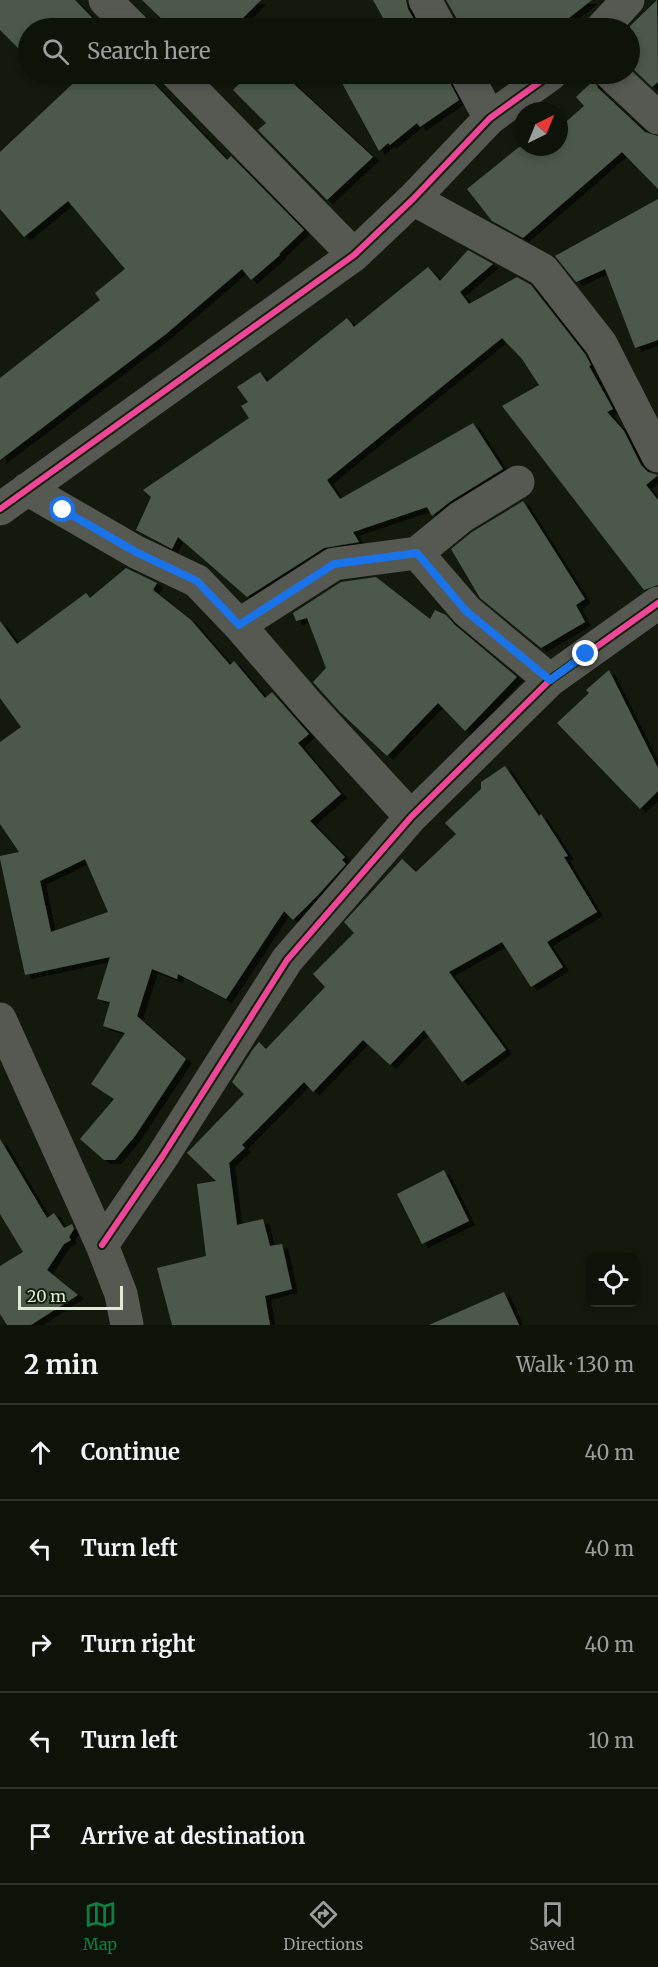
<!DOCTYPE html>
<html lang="en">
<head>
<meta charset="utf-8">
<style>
	:root { --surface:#0e130a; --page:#1c2018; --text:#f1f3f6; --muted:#9b9e9c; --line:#2e322b; --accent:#0b8043 }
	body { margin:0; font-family:Merriweather,serif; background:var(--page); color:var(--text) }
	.controls { position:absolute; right:18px; bottom:18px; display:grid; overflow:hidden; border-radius:9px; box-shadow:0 3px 9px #0003 }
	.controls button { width:54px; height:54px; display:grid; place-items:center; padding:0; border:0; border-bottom:2px solid var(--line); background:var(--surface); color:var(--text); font:30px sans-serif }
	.compass { position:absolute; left:514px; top:102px; width:54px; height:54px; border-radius:50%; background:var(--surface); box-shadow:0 3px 9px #0003; rotate:43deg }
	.scale { position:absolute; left:18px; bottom:15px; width:105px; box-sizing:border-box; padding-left:6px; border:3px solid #e1e9d9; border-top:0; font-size:16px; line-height:21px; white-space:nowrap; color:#e1e9d9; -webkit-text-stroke:4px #141f07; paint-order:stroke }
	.stop { position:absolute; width:18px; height:18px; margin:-14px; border:4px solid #1a73e8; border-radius:50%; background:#fff }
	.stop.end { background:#1a73e8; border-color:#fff; box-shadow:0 2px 6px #0008 }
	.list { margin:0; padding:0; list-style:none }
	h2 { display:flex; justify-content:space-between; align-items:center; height:78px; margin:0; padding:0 24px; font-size:26px }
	h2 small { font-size:20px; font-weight:400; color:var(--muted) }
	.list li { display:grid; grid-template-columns:39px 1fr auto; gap:18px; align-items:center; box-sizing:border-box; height:96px; padding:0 24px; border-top:2px solid var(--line) }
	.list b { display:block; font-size:22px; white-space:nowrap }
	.list em { font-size:20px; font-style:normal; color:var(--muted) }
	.icon { flex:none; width:33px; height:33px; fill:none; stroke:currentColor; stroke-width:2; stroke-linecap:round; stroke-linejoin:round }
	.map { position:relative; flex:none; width:658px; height:1325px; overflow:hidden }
	.search { position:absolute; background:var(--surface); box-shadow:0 3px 9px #0003; left:18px; right:18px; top:18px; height:66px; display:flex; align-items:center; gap:15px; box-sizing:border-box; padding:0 21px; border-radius:33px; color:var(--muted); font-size:22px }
	.sheet { height:558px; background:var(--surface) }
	nav { display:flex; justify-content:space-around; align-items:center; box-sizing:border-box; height:84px; border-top:2px solid var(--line); background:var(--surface); font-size:16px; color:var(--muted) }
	nav a { display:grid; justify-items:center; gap:3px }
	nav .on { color:var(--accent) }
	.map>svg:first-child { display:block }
	.building { fill:#4c594b; fill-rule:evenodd; filter:url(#shadow) }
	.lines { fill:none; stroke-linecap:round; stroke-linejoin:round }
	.minor { stroke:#565852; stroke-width:33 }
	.cycleway-casing { stroke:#141f07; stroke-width:10 }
	.cycleway { stroke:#ed469a; stroke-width:6 }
	.route { stroke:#1a73e8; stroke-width:8 }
</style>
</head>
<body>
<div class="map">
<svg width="658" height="1325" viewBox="0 0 658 1325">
	<defs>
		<filter id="shadow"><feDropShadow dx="6" dy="4" stdDeviation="0" flood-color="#0009"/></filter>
	</defs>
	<rect width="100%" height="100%" fill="#13190d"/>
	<path class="building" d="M0 0H75L102 28H28V43L21 51 0 30Z
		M142 0H261L233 28H171Z
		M373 0H406L408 9 419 28H381L387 25Z
		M446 0H592L556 28H459L457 19Z
		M657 0 658 82 652 87 630 66V26Z
		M81 74H145L227 160 231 156 304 230 279 254 280 255 251 280 242 269 166 334 0 460V378L100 300 95 293 125 269 68 201 24 237 0 209V152L82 75Z
		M249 74H283L373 157 327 200 258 130 266 123 233 90Z
		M337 74H447L450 83 459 100 420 127 417 123 390 145 388 143 379 151Z
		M594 80 598 88 645 132 658 136V189L622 152 523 238 492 221 467 189 519 147H559V128L584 106 576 97Z
		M658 199V340L635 348 605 269 576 282 555 256Z
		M468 250 493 264 460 292 469 304 517 277 531 285 585 354 591 365 589 366 613 409 607 412 624 431 641 465 648 472 658 475 646 485 658 500V585L644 590 502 406 539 385 522 359 502 338 327 480 340 499 473 423 503 469 451 501 432 516 427 507 353 532 359 542 324 548 247 597 178 537 172 549 136 530 151 497 143 490 249 418 241 406 248 402 237 387 260 372 267 382 347 318 354 327 428 267 440 281Z
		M523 501 585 599 576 605 585 622 541 648 480 598 451 549 472 532Z
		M126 568 157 583 153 590 191 620 230 665 234 661 265 698 272 692 309 734 298 743 341 794 310 821 345 857 342 860 346 864 319 894 293 920 284 911 226 999 178 974 177 979 152 969 137 1016 186 1059 135 1136 115 1160H104L80 1139 114 1099 91 1084 125 1033 103 1026 110 1002 97 999 110 957 25 975 0 859V856L19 852 0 824V742L21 727 0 698V621L17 644 86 593 90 598ZM85 859 108 912 51 932 40 881Z
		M376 577 430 619 435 610 446 615 455 625 517 677 465 731 438 703 387 756 340 712 313 682 326 668 307 618 296 621 293 613 341 582Z
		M609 670 658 768V791L640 809 557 723 589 693 586 690Z
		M505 766 539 816 541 814 568 856 564 857 597 912 547 942 563 967 531 987 502 942 449 972 506 1050 462 1082 424 1030 390 1065 363 1040 313 1092 304 1082 242 1145 245 1148 229 1163 237 1225 263 1219 270 1246 282 1244 292 1289 265 1296 270 1325H172L157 1268 206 1256 197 1184 216 1181 187 1153 244 1094 232 1082 253 1049 259 1042 266 1049 325 987 313 974 354 933 344 922 402 859 416 872 456 834 445 823 481 789V782Z
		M0 1139 47 1218 54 1213 64 1228 72 1224 74 1229 69 1237 71 1240 64 1244 47 1270 78 1295 31 1325H7L0 1314V1266L23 1252 0 1214Z
		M444 1170 469 1221 422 1244 397 1194Z
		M504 1292 519 1325H429Z"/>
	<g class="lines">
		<path class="minor" d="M105 0 133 28
			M425 0 440 28
			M602 28 628 0
			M177 74 354 255
			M466 74 490 118
			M611 74 658 118
			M413 199 543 270 601 344 658 456
			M27 489 136 552 197 581 239 625 309 706 411 817
			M0 509 354 255 413 199 490 118 551 74
			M417 553 467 611 550 680
			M239 625 334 564 417 553 461 517 518 482
			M0 1019 102 1245 121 1294 127 1325
			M102 1245 162 1157 287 960 411 817 550 680 658 603"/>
		<defs>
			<path id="cycleway" d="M0 509 354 255 413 199 490 118 551 74
				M102 1245 162 1157 287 960 411 817 550 680 658 603"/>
		</defs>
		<use href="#cycleway" class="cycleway-casing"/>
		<use href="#cycleway" class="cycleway"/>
	</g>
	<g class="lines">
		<path class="route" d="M63 510 136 552 197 581 239 625 334 564 417 553 466 611 550 680 586 654"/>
	</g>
</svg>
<div class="controls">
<button><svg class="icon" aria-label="locate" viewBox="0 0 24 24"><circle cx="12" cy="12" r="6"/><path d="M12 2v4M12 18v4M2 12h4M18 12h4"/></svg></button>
</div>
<svg class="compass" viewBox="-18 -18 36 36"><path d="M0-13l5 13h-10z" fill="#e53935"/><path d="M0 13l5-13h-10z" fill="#9b9e9c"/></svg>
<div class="scale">20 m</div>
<div class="stop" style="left:63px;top:510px"></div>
<div class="stop end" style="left:586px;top:654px"></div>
<div class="search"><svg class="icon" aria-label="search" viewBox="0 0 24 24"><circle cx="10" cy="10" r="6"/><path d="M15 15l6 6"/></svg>Search here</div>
</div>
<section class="sheet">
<h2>2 min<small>Walk · 130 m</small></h2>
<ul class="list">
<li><svg class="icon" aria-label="ahead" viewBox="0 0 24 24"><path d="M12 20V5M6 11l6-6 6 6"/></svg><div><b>Continue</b></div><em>40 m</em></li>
<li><svg class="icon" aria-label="left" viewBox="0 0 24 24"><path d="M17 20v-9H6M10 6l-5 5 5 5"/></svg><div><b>Turn left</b></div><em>40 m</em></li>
<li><svg class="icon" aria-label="right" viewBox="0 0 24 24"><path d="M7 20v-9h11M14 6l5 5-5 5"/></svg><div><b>Turn right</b></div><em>40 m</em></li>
<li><svg class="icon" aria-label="left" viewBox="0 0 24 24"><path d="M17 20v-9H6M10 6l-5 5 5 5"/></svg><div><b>Turn left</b></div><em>10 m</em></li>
<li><svg class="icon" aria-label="arrive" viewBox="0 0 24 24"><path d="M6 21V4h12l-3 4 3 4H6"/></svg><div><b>Arrive at destination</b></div></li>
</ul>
</section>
<nav>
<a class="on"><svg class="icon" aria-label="map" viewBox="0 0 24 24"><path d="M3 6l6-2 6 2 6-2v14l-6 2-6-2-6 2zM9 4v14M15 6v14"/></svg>Map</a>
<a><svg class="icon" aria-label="directions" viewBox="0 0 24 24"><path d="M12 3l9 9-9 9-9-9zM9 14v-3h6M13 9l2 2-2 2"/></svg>Directions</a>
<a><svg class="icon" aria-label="saved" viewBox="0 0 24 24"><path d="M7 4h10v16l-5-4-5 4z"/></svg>Saved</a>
</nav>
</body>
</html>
